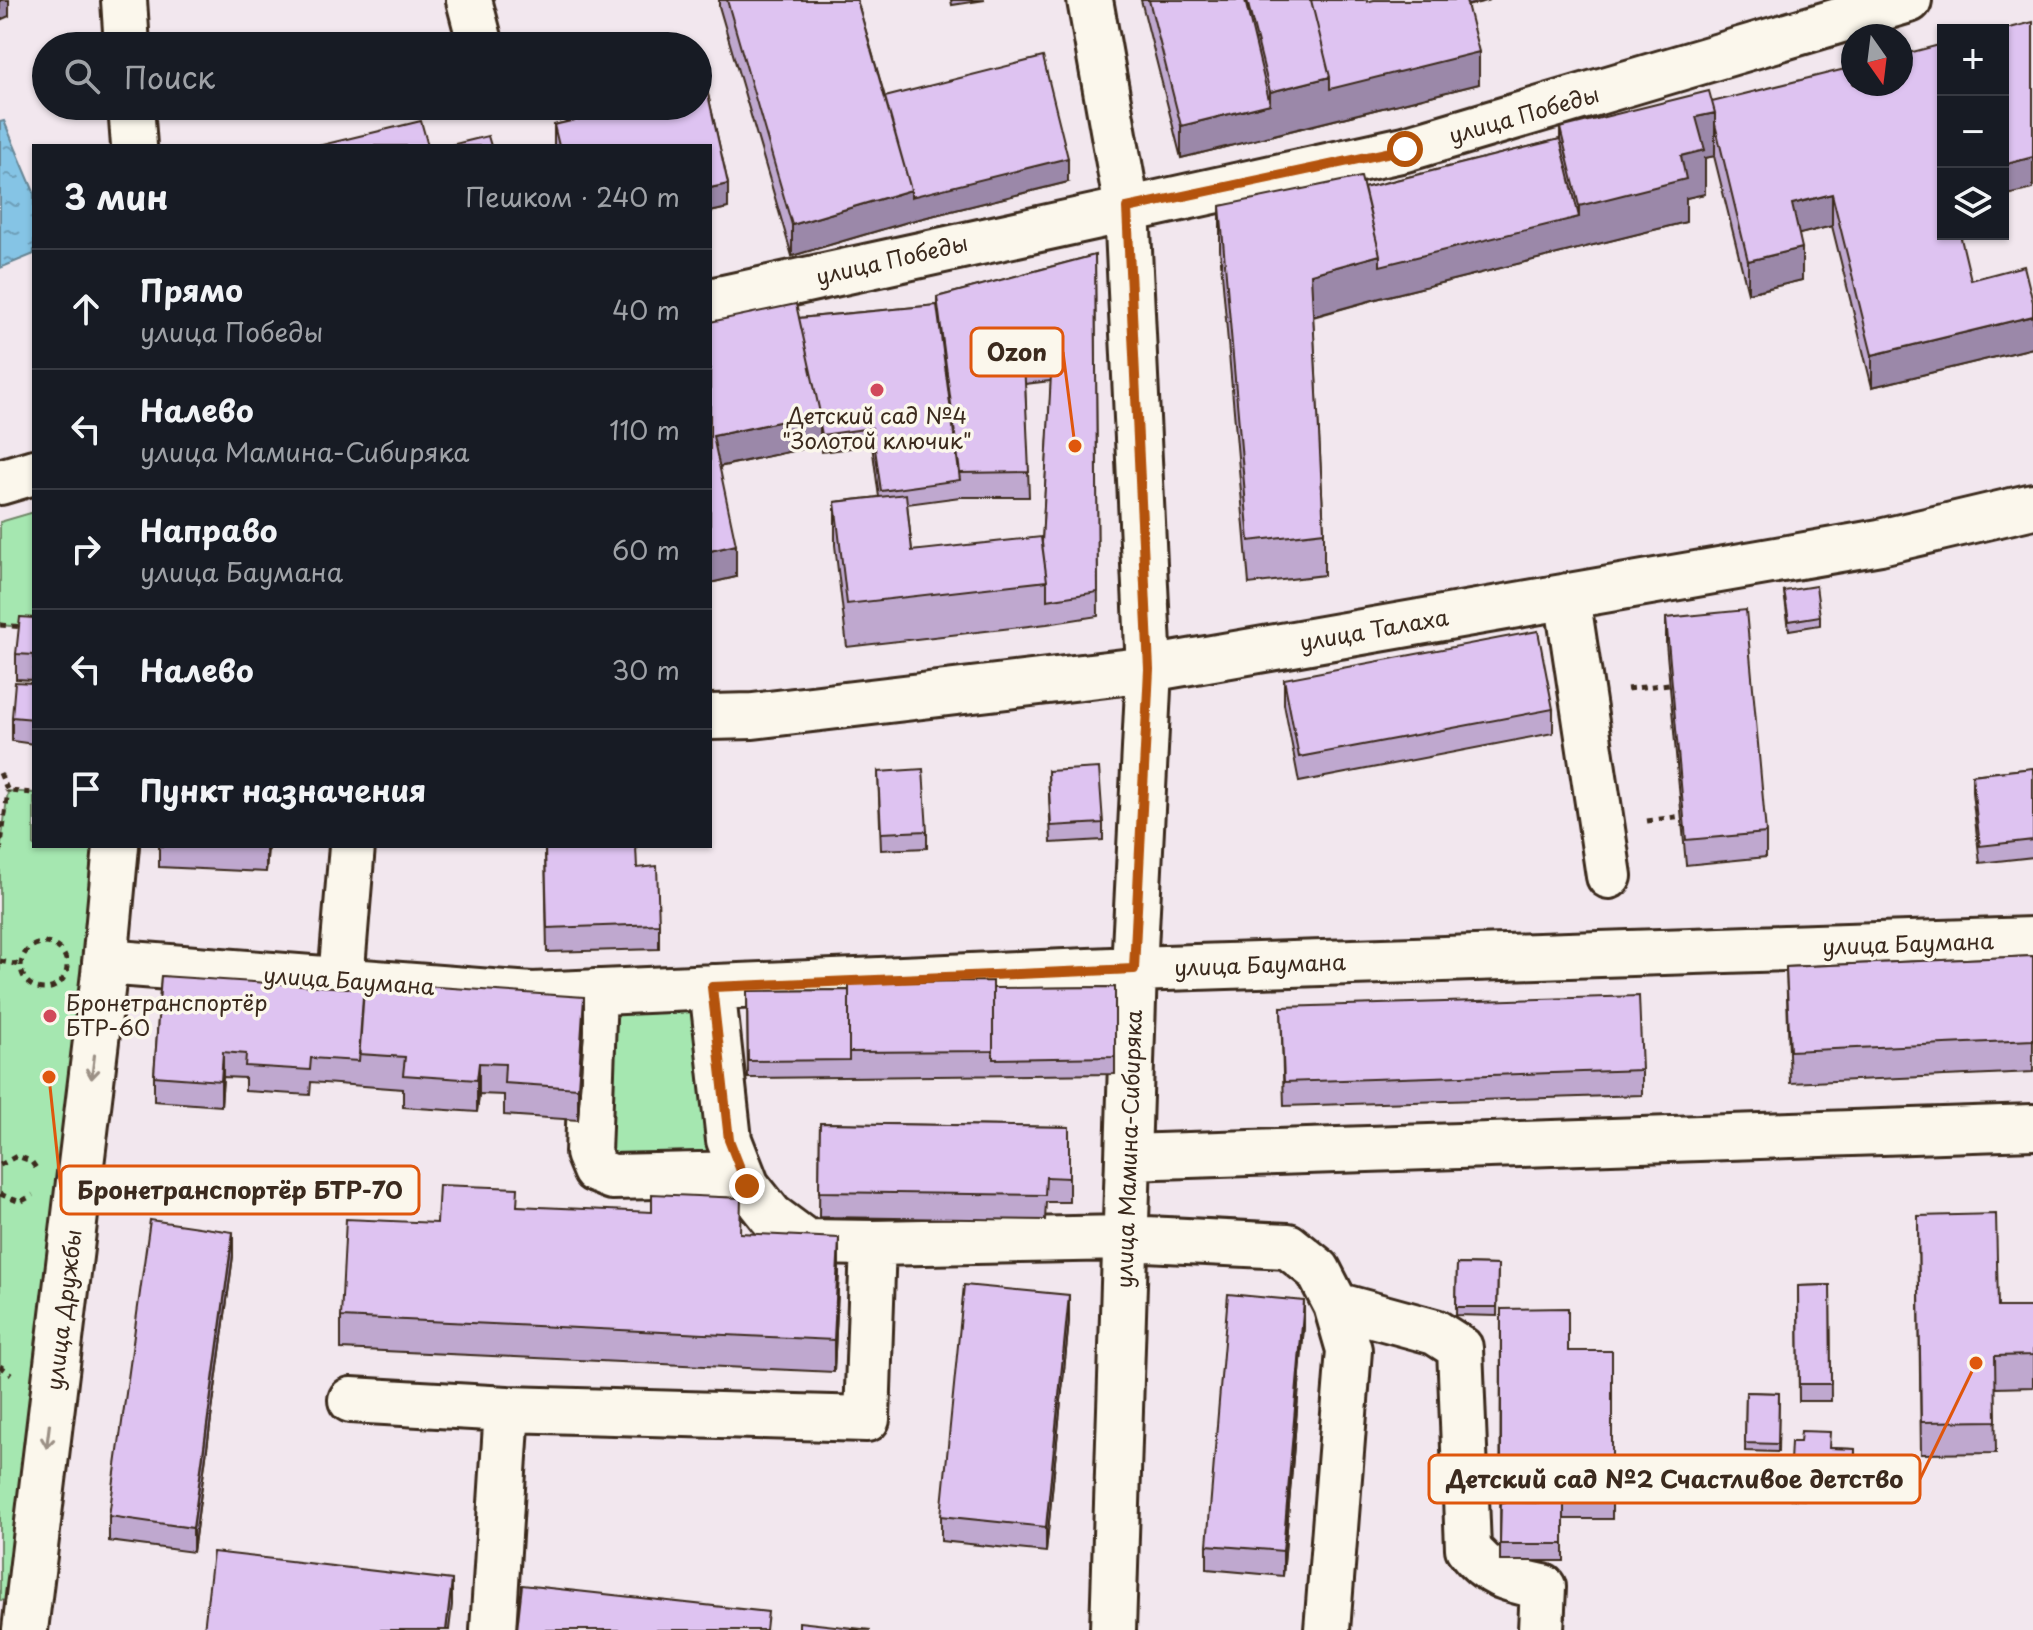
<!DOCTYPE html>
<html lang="ru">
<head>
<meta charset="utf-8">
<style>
	:root { --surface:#171b24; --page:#242831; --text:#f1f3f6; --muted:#9ea1a6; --line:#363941 }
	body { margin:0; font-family:"Playpen Sans",sans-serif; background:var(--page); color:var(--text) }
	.controls { position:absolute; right:24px; top:24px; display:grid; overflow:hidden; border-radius:0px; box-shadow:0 2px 6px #0004 }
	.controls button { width:72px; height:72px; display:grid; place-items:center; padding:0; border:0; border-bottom:2px solid var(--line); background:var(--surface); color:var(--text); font:40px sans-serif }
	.compass { position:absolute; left:1841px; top:24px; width:72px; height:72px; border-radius:50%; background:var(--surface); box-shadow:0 2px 6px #0004; rotate:166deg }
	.stop { position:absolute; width:24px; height:24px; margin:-18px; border:6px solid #b45309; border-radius:50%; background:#fff }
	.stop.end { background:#b45309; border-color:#fff; box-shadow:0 2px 8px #0008 }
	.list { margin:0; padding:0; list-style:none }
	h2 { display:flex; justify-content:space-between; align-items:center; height:104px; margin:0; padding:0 32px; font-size:34px }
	h2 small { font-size:26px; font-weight:400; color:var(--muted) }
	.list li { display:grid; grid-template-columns:52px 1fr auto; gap:24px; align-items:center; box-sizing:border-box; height:120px; padding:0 32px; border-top:2px solid var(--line) }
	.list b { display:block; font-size:30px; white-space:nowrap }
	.list p { margin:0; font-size:26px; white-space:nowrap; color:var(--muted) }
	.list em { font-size:26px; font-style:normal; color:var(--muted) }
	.icon { flex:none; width:44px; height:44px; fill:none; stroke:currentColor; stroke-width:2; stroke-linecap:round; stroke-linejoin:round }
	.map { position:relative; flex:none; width:2033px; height:1630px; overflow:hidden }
	.search { position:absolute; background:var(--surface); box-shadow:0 2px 6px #0004; left:32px; top:32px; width:680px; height:88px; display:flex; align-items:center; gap:20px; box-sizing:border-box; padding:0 28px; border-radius:44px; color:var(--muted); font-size:30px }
	.panel { position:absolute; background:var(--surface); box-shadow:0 2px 6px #0004; left:32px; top:144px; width:680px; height:704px; border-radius:0px }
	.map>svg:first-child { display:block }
	.green { fill:#a5e7b0; stroke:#708867; stroke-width:2 }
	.water { fill:url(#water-ripples); stroke:#678695; stroke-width:2 }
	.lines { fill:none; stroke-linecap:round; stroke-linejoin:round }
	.minor-casing { stroke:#3b2a1e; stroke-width:50 }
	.path { stroke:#3b2a1e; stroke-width:5; stroke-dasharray:6 6; stroke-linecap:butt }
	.minor { stroke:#fbf7ec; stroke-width:44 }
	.wall { fill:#bfa8cf; stroke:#3b2a1e; stroke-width:2; fill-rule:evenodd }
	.shaded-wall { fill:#9b88a9; stroke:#3b2a1e; stroke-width:2 }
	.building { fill:#dec3f1; stroke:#3b2a1e; stroke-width:2 }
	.oneway { stroke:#9b9085 }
	.route { stroke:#b45309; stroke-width:10 }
	.poi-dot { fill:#d1495b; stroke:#fbf7ec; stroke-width:3 }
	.labels { text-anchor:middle; stroke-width:7; stroke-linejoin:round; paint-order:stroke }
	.street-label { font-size:22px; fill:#3b2a1e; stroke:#fbf7ec }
	.poi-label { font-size:22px; fill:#3b2a1e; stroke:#fbf7ec }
	.leader { fill:none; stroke:#df570d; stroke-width:3 }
	.callout-dot { fill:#df570d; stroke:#fbf7ec; stroke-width:3 }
	.callout { fill:#fbf7ec; stroke:#df570d; stroke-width:3 }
	.callout-label { font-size:24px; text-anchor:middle; font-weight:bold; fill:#3b2a1e }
</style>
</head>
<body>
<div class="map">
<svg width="2033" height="1630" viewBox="0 0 2033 1630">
	<defs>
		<pattern id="water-ripples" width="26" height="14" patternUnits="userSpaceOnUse" patternTransform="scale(2)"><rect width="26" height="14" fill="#85c4e5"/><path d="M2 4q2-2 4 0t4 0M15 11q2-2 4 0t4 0" fill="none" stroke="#6e9fb9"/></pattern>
	</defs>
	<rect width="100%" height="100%" fill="#f2e7ee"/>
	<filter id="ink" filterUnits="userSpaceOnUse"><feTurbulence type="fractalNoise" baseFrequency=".0125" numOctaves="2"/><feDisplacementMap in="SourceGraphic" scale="16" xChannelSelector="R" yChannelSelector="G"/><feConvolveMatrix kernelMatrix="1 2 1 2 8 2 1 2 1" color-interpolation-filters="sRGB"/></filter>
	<g filter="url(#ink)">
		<path class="green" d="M34 512V628L0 625V522Z
			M8 791 34 793V846H116L28 1604 0 1600V852Z
			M712 987 742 1174 612 1177 594 992Z"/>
		<path class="water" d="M4 121 34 192V254L0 268V122Z"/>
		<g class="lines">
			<defs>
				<path id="minor" d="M124 0 127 46
					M469 0 481 46
					M1090 0 1127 208 1149 669 1134 969 1113 1630
					M131 106 134 146
					M710 301 1405 149 1909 0
					M0 482 34 472
					M1567 596 1609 876
					M710 717 753 716 1149 669 1880 542 2033 506
					M105 962 532 995 1134 969 2033 940
					M341 980 352 846
					M712 987 729 1140 747 1186 771 1216 806 1242 873 1243
					M594 992 588 1153 595 1170 612 1177 742 1174
					M1128 1157 2033 1127
					M1336 1305 1435 1332 1460 1348 1468 1548C1488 1576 1511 1580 1543 1587L1541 1630
					M351 1400 507 1409 867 1419 873 1243 1126 1238 1288 1246 1318 1270 1336 1305 1349 1350 1327 1630
					M25 1630 104 974 116 846
					M493 1630 507 1409"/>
			</defs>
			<use href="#minor" class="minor-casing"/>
			<path class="path" d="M0 625 34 628
				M1627 689 1669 684
				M0 773 8 791 34 793
				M1647 821 1682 816
				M0 852 8 791
				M21 966a23 23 0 1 1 46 0a23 23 0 1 1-46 0Z
				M0 961 20 965
				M0 1165 17 1156 31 1161 36 1168
				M0 1194 20 1202 33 1195
				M0 1366 11 1374"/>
			<use href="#minor" class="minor"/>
		</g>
		<path class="wall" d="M719 0H857L885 97 1068 182 911 221 792 256 719 6Z
			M951 0H985L952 5Z
			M1141 0H1245L1246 7V0H1367V2L1490 0 1467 6 1479 84 1181 158Z
			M707 90 728 184V208L710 212V146H554V125L636 106H698V92Z
			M1712 102 1943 234 1971 280 2033 302V348L1872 387 1832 226 1799 234 1802 280 1748 293 1714 156 1705 158V194L1686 198V222L1380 298 1313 317 1324 532V575L1249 584 1220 250V206L1364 188 1560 139V128Z
			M1095 255 1098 616 1047 624 847 647 835 545V502L879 497 872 445 822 452 820 441V445L719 467 736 577 710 583V322L799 318 937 305V297ZM1051 381 1042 543 912 551 907 504 960 497H1029L1025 384Z
			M1784 591 1820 616V625L1789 630Z
			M34 618V744L12 741V717L32 683 33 680 16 679V654Z
			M1666 618 1766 833V857L1686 865 1666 643Z
			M1284 679 1553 709V733L1299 782 1284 704Z
			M2033 768V857L1980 863 1972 792V775Z
			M1048 771 1103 823V840L1051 843Z
			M878 772 927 831V848L881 850Z
			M159 846H268L266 872 159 867Z
			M545 846 637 868 659 924V949L547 952Z
			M2033 956V1072L1790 1083 1786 967Z
			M161 976 584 1029 578 1120 504 1115V1095L479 1094 477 1112 403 1107V1089L311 1082 310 1095 245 1091V1078L223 1077 221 1106 154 1101V1076Z
			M1115 987V1074L748 1078 747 991Z
			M1281 1007 1642 1070V1095L1284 1106Z
			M820 1123 1069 1127V1202H1046L1045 1220 819 1217Z
			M518 1206 741 1233 839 1270 834 1372 341 1349V1317L437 1223Z
			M1918 1216 1998 1307H2033V1387L1995 1388 1996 1453 1921 1454Z
			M233 1256 193 1552 109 1541V1516Z
			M1457 1264 1498 1265 1497 1316 1456 1315Z
			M1830 1285 1831 1401H1799L1798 1286Z
			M1501 1309 1568 1351H1612V1519H1564V1561H1500Z
			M1069 1320 1046 1552 941 1541V1516Z
			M1304 1326 1283 1576 1207 1569V1545Z
			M1746 1392 1779 1393 1778 1452 1745 1451Z
			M1830 1448 1855 1449 1854 1501 1789 1499V1482Z"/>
		<path class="shaded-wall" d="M0 0H9V16L0 20Z
			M1460 0H1490L1460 7Z
			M1479 52V84L1181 158V126L1270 104V92L1330 77Z
			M1715 113V156L1705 158V194L1686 198V222L1380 298 1311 317V274L1380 255 1579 217V206L1681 156 1696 117Z
			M2033 157V189L2003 196V165Z
			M1068 158V182L911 221 792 256V225L911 190Z
			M728 184V208L710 212V188Z
			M1832 194V226L1792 236V204Z
			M1802 248V280L1748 293V261Z
			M2033 316V348L1872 387V355Z
			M820 413V445L713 468V436Z
			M736 545V577L710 583V551Z
			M266 846H268L266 872Z
			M584 997V1029L578 1120V1088Z
			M223 1052V1077L221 1106V1081Z
			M479 1063V1094L477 1112V1080Z
			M233 1232V1256L193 1552V1528Z
			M839 1238V1270L834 1372V1340Z
			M1069 1295V1320L1046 1552V1527Z
			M1304 1301V1326L1283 1576V1551Z
			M452 1580V1605L449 1630H446Z"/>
		<path class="building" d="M727 0H857L911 190 792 225Z
			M1149 0H1245L1270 104 1181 126Z
			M1247 0H1311L1330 77 1270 92Z
			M1311 0H1367V2L1374 0H1466L1479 52 1330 89V77Z
			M2033 22V157L2003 165V30H2002Z
			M1943 44V234H1960L1971 280 2024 266 2033 302V316L1872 355 1832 194 1792 204 1802 248 1748 261 1715 124V113L1712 102 1853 67V84H1901V55Z
			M1043 57 1068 158 911 197V190L885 97Z
			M707 90 728 184 710 188V146H559L554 125 636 106H698V92Z
			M1709 91 1715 113 1696 117 1705 150 1681 156 1686 179 1579 206 1560 128Z
			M421 121 428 146H318Z
			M488 136 491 146H447Z
			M1560 139 1579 217 1380 266V255L1364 188Z
			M1361 177 1380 255 1311 274 1324 532 1249 541 1220 206Z
			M1095 255 1098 592 1047 600V581L1042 543 1052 356 1024 360 1029 472 960 473 937 297Z
			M796 304 820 413 713 436 736 545 710 551V322Z
			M937 305 960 480 881 491 872 428 822 435 820 424V413L799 318Z
			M906 494 912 551 1041 537 1047 581 847 604 835 502Z
			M1816 586 1820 616 1789 621 1784 591Z
			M1746 610 1766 833 1686 840 1666 618Z
			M20 617 34 618V655L16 654Z
			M1538 631 1553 709 1299 757 1284 679Z
			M34 668V719L12 717 15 682 32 683Z
			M1099 768 1103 823 1051 826 1048 771Z
			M2033 768V840L1980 846 1972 775Z
			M923 769 927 831 881 833 878 772Z
			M545 846H636L637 868 657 866 659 924 547 928Z
			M2033 956V1040L1790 1051 1786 967Z
			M161 976 364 989 359 1061 311 1058 310 1070 245 1066 246 1054 223 1052 221 1081 154 1076Z
			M993 981V1051L849 1052V982Z
			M364 982 584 997 578 1088 504 1083 505 1064 479 1063 477 1080 403 1075 405 1057 359 1054Z
			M1115 987V1057L993 1059V988Z
			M849 990V1060L748 1061 747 991Z
			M1639 996 1642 1070 1284 1082 1281 1007Z
			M820 1123 1069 1127V1178L1046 1177 1045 1195 819 1192Z
			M439 1185 518 1188 517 1206 652 1212V1194L741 1198 740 1233 839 1238 834 1340 341 1317 346 1219 437 1223Z
			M1996 1214 1998 1307H2033V1355L1995 1356 1996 1421 1921 1422 1918 1216Z
			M150 1220 233 1232 193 1528 109 1516Z
			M1457 1264 1498 1265 1497 1307H1456Z
			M964 1285 1069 1295 1046 1527 941 1516Z
			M1830 1285 1831 1384H1799L1798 1286Z
			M1228 1294 1304 1301 1283 1551 1207 1545Z
			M1568 1308V1351H1612V1494L1501 1495V1309Z
			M1746 1392 1779 1393 1778 1444 1745 1443Z
			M1801 1431 1830 1432 1829 1448 1855 1449 1854 1484 1789 1482 1791 1442H1800Z
			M1501 1502 1564 1503V1544H1500Z
			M213 1552 452 1580 446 1630H204Z
			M522 1585 768 1612 766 1630H517Z
			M799 1622 871 1630H799Z"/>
		<defs><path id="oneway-shaft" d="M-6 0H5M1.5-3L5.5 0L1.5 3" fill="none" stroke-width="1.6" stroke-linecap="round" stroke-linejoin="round" transform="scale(2)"/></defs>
		<g class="oneway">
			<use href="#oneway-shaft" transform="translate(93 1067) rotate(97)"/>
			<use href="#oneway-shaft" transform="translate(48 1436) rotate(97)"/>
		</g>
	</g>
	<g class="lines" filter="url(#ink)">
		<path class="route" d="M747 1186 729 1140 712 987 1134 969 1149 669 1127 208 1405 149"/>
	</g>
	<g class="poi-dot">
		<circle cx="877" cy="390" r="8"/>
		<circle cx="50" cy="1016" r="8"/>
	</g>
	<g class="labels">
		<g class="street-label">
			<text transform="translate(1524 115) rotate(-16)" y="8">улица Победы</text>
			<text transform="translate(892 260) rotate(-13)" y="8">улица Победы</text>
			<text transform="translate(1374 630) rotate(-10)" y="8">улица Талаха</text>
			<text transform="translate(1908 944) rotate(-2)" y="8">улица Баумана</text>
			<text transform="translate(1260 965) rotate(-2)" y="8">улица Баумана</text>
			<text transform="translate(349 981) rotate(4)" y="8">улица Баумана</text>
			<text transform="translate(1129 1149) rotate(-88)" y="8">улица Мамина-Сибиряка</text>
			<text transform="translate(64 1310) rotate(-83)" y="8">улица Дружбы</text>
		</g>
		<g class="poi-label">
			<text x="877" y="424">Детский сад №4<tspan x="877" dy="25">"Золотой ключик"</tspan></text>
			<text x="66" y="1011" text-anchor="start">Бронетранспортёр<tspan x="66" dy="25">БТР-60</tspan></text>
		</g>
	</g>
	<path class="leader" d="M1075 446L1063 352M49 1077L61 1190M1976 1363L1920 1479"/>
	<g class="callout-dot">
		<circle cx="1075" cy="446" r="8"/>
		<circle cx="49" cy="1077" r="8"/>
		<circle cx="1976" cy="1363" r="8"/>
	</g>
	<g class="callout">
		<rect x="971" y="328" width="92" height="48" rx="8"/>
		<rect x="61" y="1166" width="358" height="48" rx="8"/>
		<rect x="1429" y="1455" width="491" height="48" rx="8"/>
	</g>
	<g class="callout-label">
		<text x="1017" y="361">Ozon</text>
		<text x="240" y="1199">Бронетранспортёр БТР-70</text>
		<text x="1675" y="1488">Детский сад №2 Счастливое детство</text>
	</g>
</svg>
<div class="controls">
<button>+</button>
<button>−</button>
<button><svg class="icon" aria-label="layers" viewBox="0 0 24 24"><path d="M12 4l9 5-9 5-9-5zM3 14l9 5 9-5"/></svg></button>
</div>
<svg class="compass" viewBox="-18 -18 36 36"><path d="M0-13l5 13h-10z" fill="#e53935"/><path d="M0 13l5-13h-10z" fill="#9ea1a6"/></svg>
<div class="stop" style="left:1405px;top:149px"></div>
<div class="stop end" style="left:747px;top:1186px"></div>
<div class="search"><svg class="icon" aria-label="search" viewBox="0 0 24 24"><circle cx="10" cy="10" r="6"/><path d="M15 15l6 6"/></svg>Поиск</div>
<section class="panel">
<h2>3 мин<small>Пешком · 240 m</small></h2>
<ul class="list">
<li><svg class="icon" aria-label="ahead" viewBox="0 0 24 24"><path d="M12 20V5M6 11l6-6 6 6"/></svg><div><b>Прямо</b><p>улица Победы</p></div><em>40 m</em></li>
<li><svg class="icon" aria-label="left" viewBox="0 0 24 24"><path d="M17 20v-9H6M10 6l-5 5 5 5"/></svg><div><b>Налево</b><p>улица Мамина-Сибиряка</p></div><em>110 m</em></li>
<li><svg class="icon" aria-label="right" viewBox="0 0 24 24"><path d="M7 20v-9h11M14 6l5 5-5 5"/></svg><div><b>Направо</b><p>улица Баумана</p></div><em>60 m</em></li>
<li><svg class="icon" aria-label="left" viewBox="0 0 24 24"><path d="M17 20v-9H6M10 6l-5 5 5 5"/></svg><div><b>Налево</b></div><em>30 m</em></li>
<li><svg class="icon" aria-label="arrive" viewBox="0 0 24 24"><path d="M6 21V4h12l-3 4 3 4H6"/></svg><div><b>Пункт назначения</b></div></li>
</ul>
</section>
</div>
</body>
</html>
